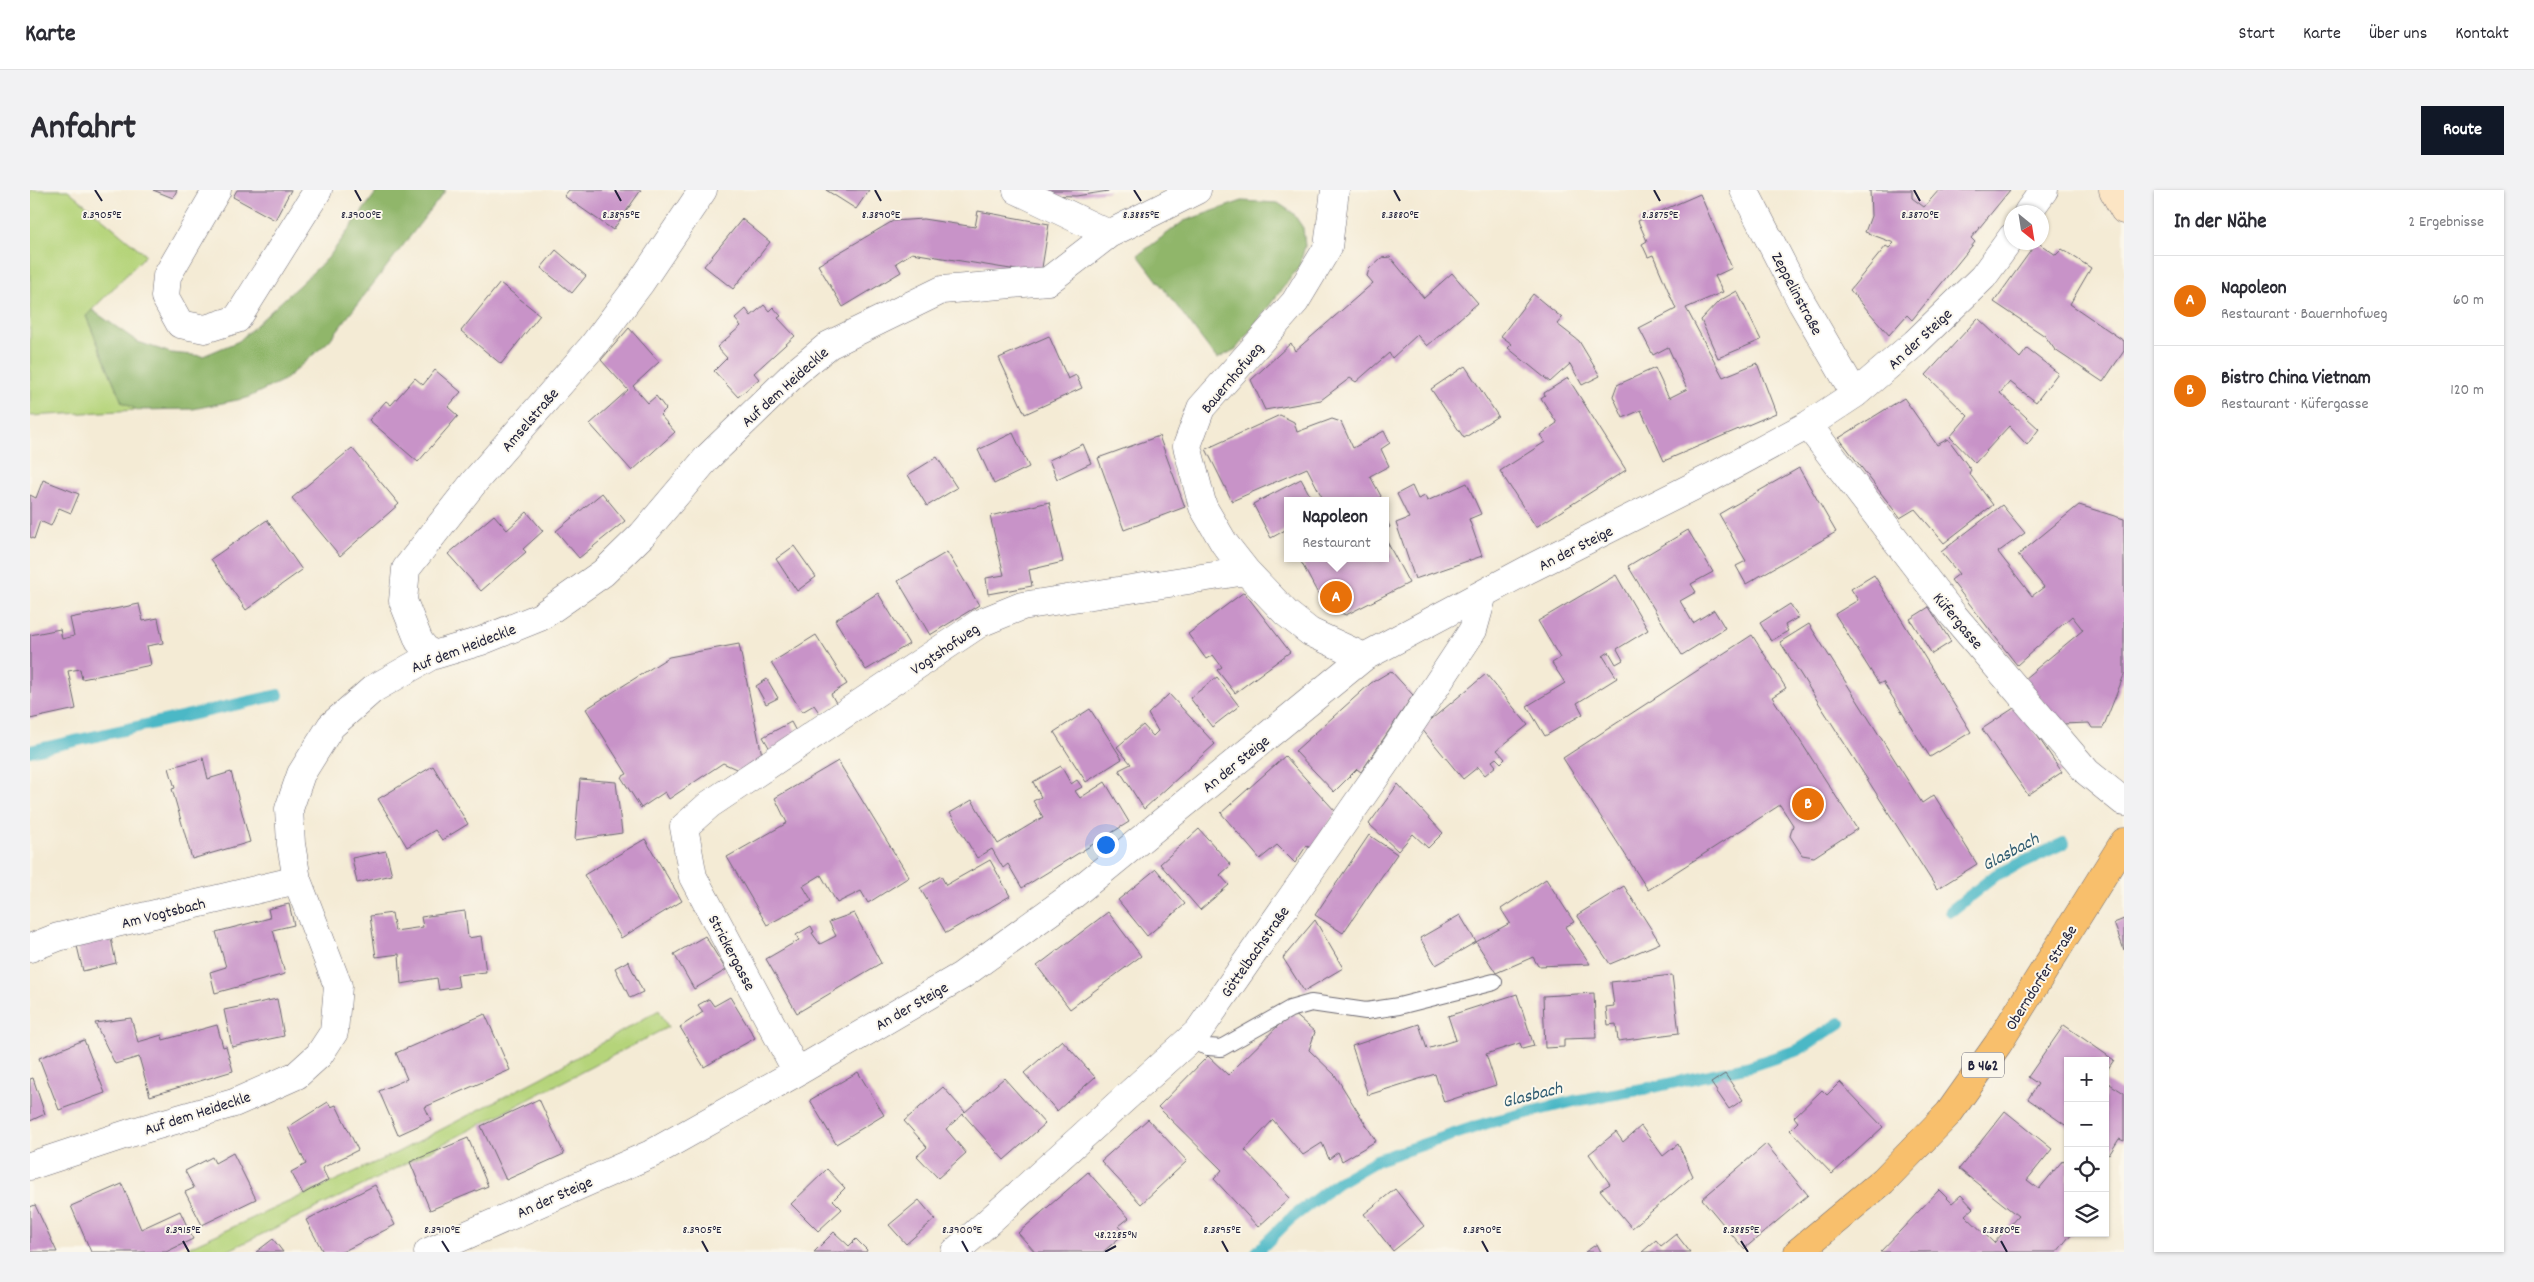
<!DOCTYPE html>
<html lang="de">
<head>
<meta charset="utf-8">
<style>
	:root { --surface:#fff; --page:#f2f2f3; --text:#2b2b33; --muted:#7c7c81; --line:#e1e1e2; --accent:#111827 }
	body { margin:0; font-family:Dekko,sans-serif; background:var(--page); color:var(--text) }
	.controls { position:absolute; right:15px; bottom:15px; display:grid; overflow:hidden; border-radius:0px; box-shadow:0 1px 4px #0004 }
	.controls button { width:45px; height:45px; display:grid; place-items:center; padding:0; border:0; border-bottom:1px solid var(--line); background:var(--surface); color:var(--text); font:25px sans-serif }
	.compass { position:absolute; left:1974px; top:15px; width:45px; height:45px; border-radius:50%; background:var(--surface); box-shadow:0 1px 4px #0004; rotate:150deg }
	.you { position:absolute; left:1075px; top:654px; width:18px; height:18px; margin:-12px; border:4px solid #fff; border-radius:50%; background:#1a73e8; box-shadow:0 0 0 8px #1a73e833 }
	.badge { display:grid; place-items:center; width:32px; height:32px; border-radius:50%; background:var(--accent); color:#fff; font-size:16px; font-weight:700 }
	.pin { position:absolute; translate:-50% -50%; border:2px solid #fff; box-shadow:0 1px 5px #0006 }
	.popup { position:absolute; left:1254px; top:307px; width:105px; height:65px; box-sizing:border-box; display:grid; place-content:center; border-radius:0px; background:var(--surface); filter:drop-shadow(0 1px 4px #0005); font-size:16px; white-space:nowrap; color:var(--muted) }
	.popup b { font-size:19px; color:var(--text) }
	.popup::after { content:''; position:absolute; left:50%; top:100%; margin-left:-10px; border:10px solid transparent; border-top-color:var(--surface) }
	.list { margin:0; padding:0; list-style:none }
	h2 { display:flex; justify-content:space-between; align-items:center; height:65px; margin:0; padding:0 20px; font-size:21px }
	h2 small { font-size:16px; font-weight:400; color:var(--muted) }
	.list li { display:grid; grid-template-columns:32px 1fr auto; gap:15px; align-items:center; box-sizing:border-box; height:90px; padding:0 20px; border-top:1px solid var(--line) }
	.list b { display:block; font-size:19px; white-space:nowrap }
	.list p { margin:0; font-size:16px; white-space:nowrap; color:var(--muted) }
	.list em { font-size:16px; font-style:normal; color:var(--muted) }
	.icon { flex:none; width:28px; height:28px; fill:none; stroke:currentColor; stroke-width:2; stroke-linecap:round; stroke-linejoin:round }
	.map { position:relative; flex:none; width:2094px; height:1062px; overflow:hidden; border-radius:0px }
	header { display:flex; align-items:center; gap:30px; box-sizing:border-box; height:70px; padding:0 25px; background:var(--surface); border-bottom:1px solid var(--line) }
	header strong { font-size:24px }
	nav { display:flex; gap:28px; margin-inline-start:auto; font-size:18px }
	.intro { display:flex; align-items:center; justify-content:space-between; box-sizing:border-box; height:120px; padding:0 30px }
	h1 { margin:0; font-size:35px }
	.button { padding:12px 22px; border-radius:0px; background:var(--accent); color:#fff; font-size:18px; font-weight:700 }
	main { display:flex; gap:30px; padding:0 30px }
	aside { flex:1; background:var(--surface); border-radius:0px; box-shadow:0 1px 4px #0004 }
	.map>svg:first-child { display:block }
	.green { fill:#b5d47a; stroke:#6c7b5a }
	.forest { fill:#90b66a; stroke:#596c52 }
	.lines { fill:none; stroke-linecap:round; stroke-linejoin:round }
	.stream { stroke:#4bb8c6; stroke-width:12 }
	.building { fill:#c893c8 }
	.service-casing { stroke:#6c6871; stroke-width:18 }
	.minor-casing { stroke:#6c6871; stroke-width:29 }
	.secondary-casing { stroke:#6c6871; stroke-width:29 }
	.primary-casing { stroke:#6c6871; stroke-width:29 }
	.service { stroke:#fff; stroke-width:16 }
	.minor { stroke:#fff; stroke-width:28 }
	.secondary { stroke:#fce5c4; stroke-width:28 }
	.primary { stroke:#f8bf6c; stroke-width:28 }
	.ticks { fill:none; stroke:#22223b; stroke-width:2 }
	.labels { text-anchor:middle; stroke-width:4; stroke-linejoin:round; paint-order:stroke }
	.shield { fill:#fbf7ec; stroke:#636270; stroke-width:1 }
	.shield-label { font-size:15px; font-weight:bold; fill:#22223b }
	.street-label { font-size:16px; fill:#22223b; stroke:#fbf7ec }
	.water-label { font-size:18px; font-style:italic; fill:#325e73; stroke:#fbf7ec }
	.ticks-label { font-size:12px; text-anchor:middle; fill:#22223b; stroke:#fbf7ec; stroke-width:4; stroke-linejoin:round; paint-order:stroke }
</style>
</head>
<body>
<header>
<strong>Karte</strong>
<nav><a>Start</a><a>Karte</a><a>Über uns</a><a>Kontakt</a></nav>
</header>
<div class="intro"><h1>Anfahrt</h1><a class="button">Route</a></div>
<main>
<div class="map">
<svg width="2094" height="1062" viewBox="0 0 2094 1062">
	<rect width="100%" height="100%" fill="#fbf7ec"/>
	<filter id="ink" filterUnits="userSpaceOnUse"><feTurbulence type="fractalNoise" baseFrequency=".02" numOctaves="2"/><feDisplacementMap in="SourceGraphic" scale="10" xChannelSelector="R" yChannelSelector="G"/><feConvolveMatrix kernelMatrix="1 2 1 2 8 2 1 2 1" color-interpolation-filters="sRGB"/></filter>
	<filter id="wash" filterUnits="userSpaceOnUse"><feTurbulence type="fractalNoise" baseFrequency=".0096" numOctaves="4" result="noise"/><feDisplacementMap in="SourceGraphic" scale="20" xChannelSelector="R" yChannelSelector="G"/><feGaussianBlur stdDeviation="1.12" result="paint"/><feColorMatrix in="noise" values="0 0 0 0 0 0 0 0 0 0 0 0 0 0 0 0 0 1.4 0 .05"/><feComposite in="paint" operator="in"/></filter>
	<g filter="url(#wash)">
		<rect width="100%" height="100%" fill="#f4ebd5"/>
		<path class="green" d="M0 0H38L116 65 56 126 92 212 107 220 0 226Z
			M629 820 638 837 330 997 195 1062H148L366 963 512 887Z"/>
		<path class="forest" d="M348 0H416L299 151 254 190 217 208 163 219 107 220 92 212 56 126 62 120 108 152 141 163 173 166 209 151 298 68Z
			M1212 11 1248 13 1263 23 1273 38 1275 56 1269 77 1206 159 1187 169 1108 65 1154 31Z"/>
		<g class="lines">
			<path class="stream" d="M0 561 248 505
				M1921 721 1966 685 2034 653
				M1227 1062 1259 1030 1307 993 1347 970 1457 933 1544 911 1619 898 1720 876 1768 860 1810 833"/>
		</g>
		<g id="blocks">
			<path class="building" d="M123 0H147L143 8Z
				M207 0H261L245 30 203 7Z
				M539 0H611L583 40 534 6Z
				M796 0H839L826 19Z
				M1009 0H1079V1L1046 6 1010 5Z
				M1840 0H1882V8L1894 17 1909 0H1980L1941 48 1945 52 1882 130 1877 125 1859 145 1820 100 1856 56 1859 58 1864 53 1835 42 1841 26Z
				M1670 4 1702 78 1685 86 1693 102 1656 118 1693 187 1727 173 1746 223 1634 271 1611 220 1593 228 1583 206 1587 195 1625 178 1639 208 1657 199 1638 157 1623 165 1609 138 1646 119 1623 65 1618 67 1612 54 1617 51 1608 31Z
				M948 21 1019 34 1011 84 882 63 866 73 871 82 813 117 788 75 863 31 893 29 945 37Z
				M712 29 740 52 703 99 674 76Z
				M2007 52 2026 65 2032 59 2061 78 2040 114 2094 151V161L2073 192 2025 160 2015 146 1964 112Z
				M526 60 556 86 542 103 511 78Z
				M1360 67 1394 108 1422 83 1448 113 1397 156 1387 145 1362 168 1359 163 1326 192 1320 188 1291 210 1235 220 1221 190 1261 153 1265 161 1343 93 1337 86 1339 79 1351 68Z
				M470 93 510 125 471 174 431 141Z
				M1707 101 1731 150 1688 168 1671 130 1689 111Z
				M1503 104 1532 128 1527 134 1549 151 1570 186 1552 195 1540 174 1520 192 1478 158 1482 154 1471 146Z
				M734 115 739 121 743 117 751 126 748 128 765 146 724 183 729 189 708 207 684 181 697 168 687 157 711 136 705 129 716 119 721 126Z
				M1948 128 1990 168 1997 159 2028 183 2006 212 1980 192 1970 203 2009 239 1997 255 1979 236 1945 273 1920 247 1938 226 1896 185Z
				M599 138 629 172 603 196 618 213 626 206 636 219 630 225 645 242 602 281 560 234 598 200 571 170Z
				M1019 146 1038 189 1046 185 1052 198 995 224 969 168Z
				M1435 176 1468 226 1434 248 1401 199Z
				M405 180 431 202 418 217 428 226 388 272 339 230 356 211 361 215 385 188 393 195Z
				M1538 188 1596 280 1506 337 1470 281 1515 252 1510 245 1527 233 1511 208 1515 205 1514 203Z
				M1874 208 1907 255 1918 249 1941 280 1939 283 1963 315 1914 353 1885 319 1870 328 1809 248Z
				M1250 225 1264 232 1267 242 1302 229 1311 232 1323 258 1354 241 1360 253 1351 259 1359 276 1340 286 1351 306 1347 311H1294L1277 278 1202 311 1176 259Z
				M983 243 999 277 964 294 948 260Z
				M1129 246 1155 317 1094 340 1068 268Z
				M1053 254 1061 273 1027 289 1019 270Z
				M322 258 369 314 310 366 262 308Z
				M907 267 927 298 897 316 878 285Z
				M1769 278 1806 342 1716 394 1706 376 1716 371 1689 324Z
				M1271 289 1283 311H1257V339L1241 348 1223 314Z
				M13 290 49 304 41 323 29 318 21 336 10 331 4 349 0 347V305L6 308Z
				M1437 293 1451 324 1439 329 1452 366 1385 389 1366 333 1379 328 1367 304 1382 296 1388 309 1395 306 1397 311Z
				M572 303 595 331 549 368 526 341Z
				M1019 312 1033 372 999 380 1002 396 958 404 956 388 974 385 960 326Z
				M1972 315 1995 343 1968 362 2002 406 2014 397 1988 365 2049 315 2094 329V485L2073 538H2062L2059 533 2031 534 1994 489 2053 440 2042 426 1987 475 1921 390 1929 384 1911 362Z
				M497 322 513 341 493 359 496 362 451 401 418 364 464 325 477 340Z
				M1355 326 1360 337 1355 339Z
				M237 330 272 380 216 420 181 369Z
				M1658 340 1683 382 1661 394 1666 402 1650 411 1663 433 1684 420 1695 438 1652 465 1598 376Z
				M1355 348 1379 393 1316 425 1295 417 1269 368H1355Z
				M764 356 786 387 767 401 746 369Z
				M917 362 949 415 900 445 868 391Z
				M1586 385 1618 440 1587 459 1593 470 1586 474 1579 462 1573 466 1587 488 1547 513 1553 524 1515 546 1497 516 1535 493 1522 473 1530 468 1508 431Z
				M1844 385 1941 542 1900 567 1853 492 1849 494 1805 424 1828 410 1821 399Z
				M1214 402 1260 462 1205 503 1187 480 1192 477 1183 465 1176 469 1158 444Z
				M848 403 879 454 836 480 805 430Z
				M109 414 113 431 128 428 133 453 117 456 121 475 52 489 50 479 38 481 46 519 0 529V445L30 439 32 449 44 446 40 428Z
				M1760 414 1769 427 1755 435 1758 441 1741 451 1730 433Z
				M1899 417 1921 452 1902 464 1880 429Z
				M1779 434 1892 613 1904 605 1947 674 1907 699 1750 452Z
				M786 445 817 494 801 504 806 513 790 524 784 515 772 522 741 473Z
				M1722 445 1756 498 1742 507 1827 639 1784 667 1772 665 1760 646 1763 635 1750 615 1618 700 1533 568Z
				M709 454 733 570 715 583 693 573 639 609 635 602 611 618 591 587 597 584 556 519 639 467Z
				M1361 481 1383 505 1331 582 1327 579 1304 602 1265 561 1341 493Z
				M1456 484 1498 535 1467 560 1475 569 1471 573 1466 568 1462 571 1466 576 1455 585 1448 577 1433 589 1391 538Z
				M1187 487 1209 516 1182 537 1160 508Z
				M737 489 748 508 736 514 726 496Z
				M1139 504 1185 554 1114 619 1089 580 1101 574 1087 557 1113 535 1123 546 1128 541 1118 524Z
				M1987 516 2032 582 1998 605 1952 539Z
				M1060 519 1092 569 1056 592 1024 542Z
				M761 532 770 549 743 564 733 547Z
				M1255 566 1306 622 1281 660 1277 655 1265 673 1247 655 1230 669 1191 623Z
				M173 568 178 589 201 582 220 652 162 669 142 599 145 598 139 578Z
				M808 571 879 687 838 713 831 701 807 713 791 685 773 696 782 711 737 735 697 667 757 633 745 608Z
				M403 576 438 634 412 650 405 640 377 657 348 609Z
				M1031 576 1041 594 1047 590 1052 597 1045 601 1050 608 1075 592 1099 632 992 698 978 674 973 678 962 659 947 668 920 623 942 610 968 654 1013 627 1003 611 1011 607 1003 592Z
				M550 589 586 592 592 643 545 650Z
				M1368 594 1413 643 1398 658 1383 644 1368 661 1339 634Z
				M1169 639 1201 675 1190 685 1199 695 1170 720 1130 674Z
				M1339 645 1367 664 1313 743 1285 725Z
				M615 649 652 711 591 748 554 685Z
				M356 661 362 685 327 693 322 668Z
				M960 670 980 706 916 743 890 698 911 686 916 695Z
				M1126 679 1155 714 1117 746 1088 710Z
				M1516 689 1544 732 1535 737 1560 774 1508 776 1503 767 1466 783 1446 752 1480 733 1471 719Z
				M1594 696 1630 753 1580 774 1547 725Z
				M259 714 264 735 243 740 255 784 185 803 180 782 196 777 186 742 240 728 238 719Z
				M435 721 438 748 451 746 456 782 427 785 429 797 409 800 407 788 371 794 369 764 346 767 340 726 362 723 365 741 393 737 391 727Z
				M1078 722 1111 766 1040 819 1007 776Z
				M824 723 851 773 767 823 736 769 769 750 766 745 781 736 784 742 782 743 790 754 806 746 799 732Z
				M1430 725 1446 752 1406 775 1390 748Z
				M2094 729V760L2084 733Z
				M1285 730 1313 778 1274 801 1253 768Z
				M675 746 696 780 664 799 644 764Z
				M81 748 86 773 53 781 47 756Z
				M598 771 613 802 600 808 585 778Z
				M1642 785 1649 843 1588 851 1586 834 1578 835 1576 817 1584 816 1581 792Z
				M1564 803 1566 848 1534 849V857L1515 858 1513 806Z
				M1487 804 1504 856 1492 859 1490 853 1456 864 1466 895 1414 912 1405 884 1338 905 1322 856 1389 834 1397 859 1426 850 1418 826Z
				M700 807 725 848 674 877 650 837 673 822 668 815 679 809 684 816Z
				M247 809 254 846 202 857 194 820Z
				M1262 822 1285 842 1279 860 1305 885 1346 951 1312 971 1308 962 1299 969 1292 953 1273 965 1243 930 1215 960 1260 1008 1228 1037 1184 989 1192 980 1128 917 1178 866 1198 885Z
				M455 824 480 880 395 917 401 930 368 945 349 901 377 889 366 863Z
				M101 828 108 852 132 845 133 850 187 835 193 857 196 856 203 881 120 906 109 867 85 874 65 833Z
				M2034 835 2084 870 2075 883V871H2038V937L1998 909 2008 894 1998 887Z
				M54 850 75 903 29 920 9 868Z
				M1032 850 1065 887 1027 921 994 883Z
				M828 882 854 925 806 954 780 910Z
				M1695 884 1713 910 1699 919 1681 893Z
				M3 888 15 924 0 931V889Z
				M974 888 1015 934 974 970 933 924 916 939 936 963 908 988 887 966 897 957 874 931 913 897 935 922Z
				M2075 891 2094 903V951L2089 949 2079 965 2075 962Z
				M1810 892 1853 937 1802 984 1760 940 1768 932 1764 927 1792 900 1797 905Z
				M509 909 534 964 476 990 451 936Z
				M298 912 301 917 306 915 328 960 292 978 298 990 273 1004 261 982 276 974 258 937Z
				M1975 921 2022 959 1997 990 2009 999 2033 970 2038 974V1043H2042L2027 1062H1850L1909 1000 1922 1013 1931 1005 1943 1018 1935 1025 1964 1053 1988 1026 1929 979Z
				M1118 929 1157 971 1111 1014 1071 971Z
				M1611 936 1633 966 1648 954 1663 986 1602 1038 1570 1000 1580 994 1559 964 1586 942 1593 952Z
				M438 948 458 996 400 1020 380 972Z
				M1736 954 1778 1005 1714 1059 1672 1009Z
				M203 963 226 1009 172 1035 155 1002 164 998 155 981 182 967 185 973Z
				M797 979 815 998 803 1010 812 1019 788 1041 761 1014Z
				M1058 982 1099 1028 1089 1036 1095 1043 1073 1062H1005L988 1043Z
				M92 994 111 1039 150 1021 163 1049 136 1062H61L41 1016Z
				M345 995 365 1035 312 1062H293L276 1030Z
				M1365 999 1394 1036 1363 1061 1334 1024Z
				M889 1010 905 1029 876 1054 859 1035Z
				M5 1015 27 1062H0V1017Z
				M804 1042 819 1056 826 1049 837 1060 836 1062H784Z
				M1646 1044 1660 1062H1612L1626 1050 1631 1056Z
				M243 1049 253 1062H226Z
				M1567 1054 1571 1062H1555Z"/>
		</g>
	</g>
	<g filter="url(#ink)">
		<use href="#blocks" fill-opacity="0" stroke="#6c6871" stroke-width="1"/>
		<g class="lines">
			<defs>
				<path id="service" d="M1159 851 1178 857 1191 858 1260 819 1281 813 1336 821 1369 816 1464 792"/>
				<path id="minor" d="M187 0 137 86 135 107 150 134 175 139 207 129 288 0
					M987 0 1079 44
					M1305 0 1298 57 1265 112 1171 218 1157 256 1173 317 1194 353 1216 381 1256 423 1280 442 1334 467
					M1714 0 1772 113 1825 204
					M1998 22 2014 0
					M1778 235 1924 426 2057 582 2094 612
					M401 466 389 451 373 411 376 379 445 291 562 157 611 92 673 0
					M0 758 28 747 267 690
					M767 882 663 687 654 637 680 614 950 433 992 416 1216 381
					M0 976 100 943 204 913 267 885 289 865 304 842 308 796 267 690 261 654 259 619 271 584 301 536 343 499 401 466 451 451 510 427 573 383 612 345 677 268 766 182 799 155 912 100 1018 91 1079 44 1167 0
					M398 1062 621 964 767 882 931 786 1043 705 1334 467 1499 379 1682 287 1778 235 1825 204 1885 153 1953 87 1982 47
					M925 1062 1168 842 1360 566 1443 440 1453 404"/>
				<path id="secondary" d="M2083 0 2094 20"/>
				<path id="primary" d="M1768 1062 1853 991 1919 923 1968 854 2094 652"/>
			</defs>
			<use href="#service" class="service-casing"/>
			<use href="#minor" class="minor-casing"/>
			<use href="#secondary" class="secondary-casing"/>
			<use href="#primary" class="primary-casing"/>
			<use href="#service" class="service"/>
			<use href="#minor" class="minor"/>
			<use href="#secondary" class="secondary"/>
			<use href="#primary" class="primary"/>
		</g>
	</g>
	<path class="ticks" d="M65 0 72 11M325 0 331 11M585 0 591 11M845 0 851 11M1104 0 1111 11M1364 0 1370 11M1624 0 1630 11M1884 0 1890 11M153 1051 159 1062M412 1051 419 1062M672 1051 678 1062M932 1051 938 1062M1192 1051 1198 1062M1452 1051 1458 1062M1711 1051 1718 1062M1971 1051 1977 1062M1075 1062 1086 1056"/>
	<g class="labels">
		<rect class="shield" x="1932" y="862.5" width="42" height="25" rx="4"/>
		<g class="shield-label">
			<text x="1953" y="880">B 462</text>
		</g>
		<g class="street-label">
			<text transform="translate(1768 103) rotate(62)" y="6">Zeppelinstraße</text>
			<text transform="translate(1889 148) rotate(-43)" y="6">An der Steige</text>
			<text transform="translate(1201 187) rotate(-50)" y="6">Bauernhofweg</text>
			<text transform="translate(754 196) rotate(-42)" y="6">Auf dem Heideckle</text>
			<text transform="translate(499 229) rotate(-49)" y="6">Amselstraße</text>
			<text transform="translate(1545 357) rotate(-27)" y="6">An der Steige</text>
			<text transform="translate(1929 430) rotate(50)" y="6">Küfergasse</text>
			<text transform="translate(433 457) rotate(-21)" y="6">Auf dem Heideckle</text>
			<text transform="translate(914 458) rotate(-34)" y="6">Vogtshofweg</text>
			<text transform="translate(1205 573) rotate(-39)" y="6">An der Steige</text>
			<text transform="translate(133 722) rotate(-14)" y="6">Am Vogtsbach</text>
			<text transform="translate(1224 761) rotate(-55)" y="6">Göttelbachstraße</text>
			<text transform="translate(703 762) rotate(62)" y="6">Strickergasse</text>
			<text transform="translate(2010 787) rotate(-58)" y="6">Oberndorfer Straße</text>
			<text transform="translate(881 815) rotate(-30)" y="6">An der Steige</text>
			<text transform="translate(167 922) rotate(-18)" y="6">Auf dem Heideckle</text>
			<text transform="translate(524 1006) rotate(-24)" y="6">An der Steige</text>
		</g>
		<g class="water-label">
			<text transform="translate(1980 661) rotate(-28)" y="6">Glasbach</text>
			<text transform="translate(1502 904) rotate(-14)" y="6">Glasbach</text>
		</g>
	</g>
	<g class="ticks-label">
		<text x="331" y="28">8.3900°E</text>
		<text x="851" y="28">8.3890°E</text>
		<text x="1370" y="28">8.3880°E</text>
		<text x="72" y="28">8.3905°E</text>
		<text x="591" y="28">8.3895°E</text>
		<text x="1111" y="28">8.3885°E</text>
		<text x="1630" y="28">8.3875°E</text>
		<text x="1890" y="28">8.3870°E</text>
		<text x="153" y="1043">8.3915°E</text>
		<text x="412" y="1043">8.3910°E</text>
		<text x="672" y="1043">8.3905°E</text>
		<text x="932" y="1043">8.3900°E</text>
		<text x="1192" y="1043">8.3895°E</text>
		<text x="1452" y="1043">8.3890°E</text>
		<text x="1711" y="1043">8.3885°E</text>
		<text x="1971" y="1043">8.3880°E</text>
		<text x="1086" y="1048">48.2285°N</text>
	</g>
</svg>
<div class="controls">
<button>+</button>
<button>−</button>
<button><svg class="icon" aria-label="locate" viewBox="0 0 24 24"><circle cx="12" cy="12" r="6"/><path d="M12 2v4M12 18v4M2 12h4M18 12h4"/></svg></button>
<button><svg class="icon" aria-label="layers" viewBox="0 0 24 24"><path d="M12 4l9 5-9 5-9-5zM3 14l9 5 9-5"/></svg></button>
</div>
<svg class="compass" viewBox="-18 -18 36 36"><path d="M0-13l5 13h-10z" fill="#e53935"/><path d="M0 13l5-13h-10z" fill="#7c7c81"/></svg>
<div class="you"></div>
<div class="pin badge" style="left:1306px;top:407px;background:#e8710a">A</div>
<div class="popup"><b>Napoleon</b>Restaurant</div>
<div class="pin badge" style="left:1778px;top:614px;background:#e8710a">B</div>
</div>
<aside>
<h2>In der Nähe<small>2 Ergebnisse</small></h2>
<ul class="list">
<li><span class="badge" style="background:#e8710a">A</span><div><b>Napoleon</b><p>Restaurant · Bauernhofweg</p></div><em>60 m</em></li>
<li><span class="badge" style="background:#e8710a">B</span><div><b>Bistro China Vietnam</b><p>Restaurant · Küfergasse</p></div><em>120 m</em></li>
</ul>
</aside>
</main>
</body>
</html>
